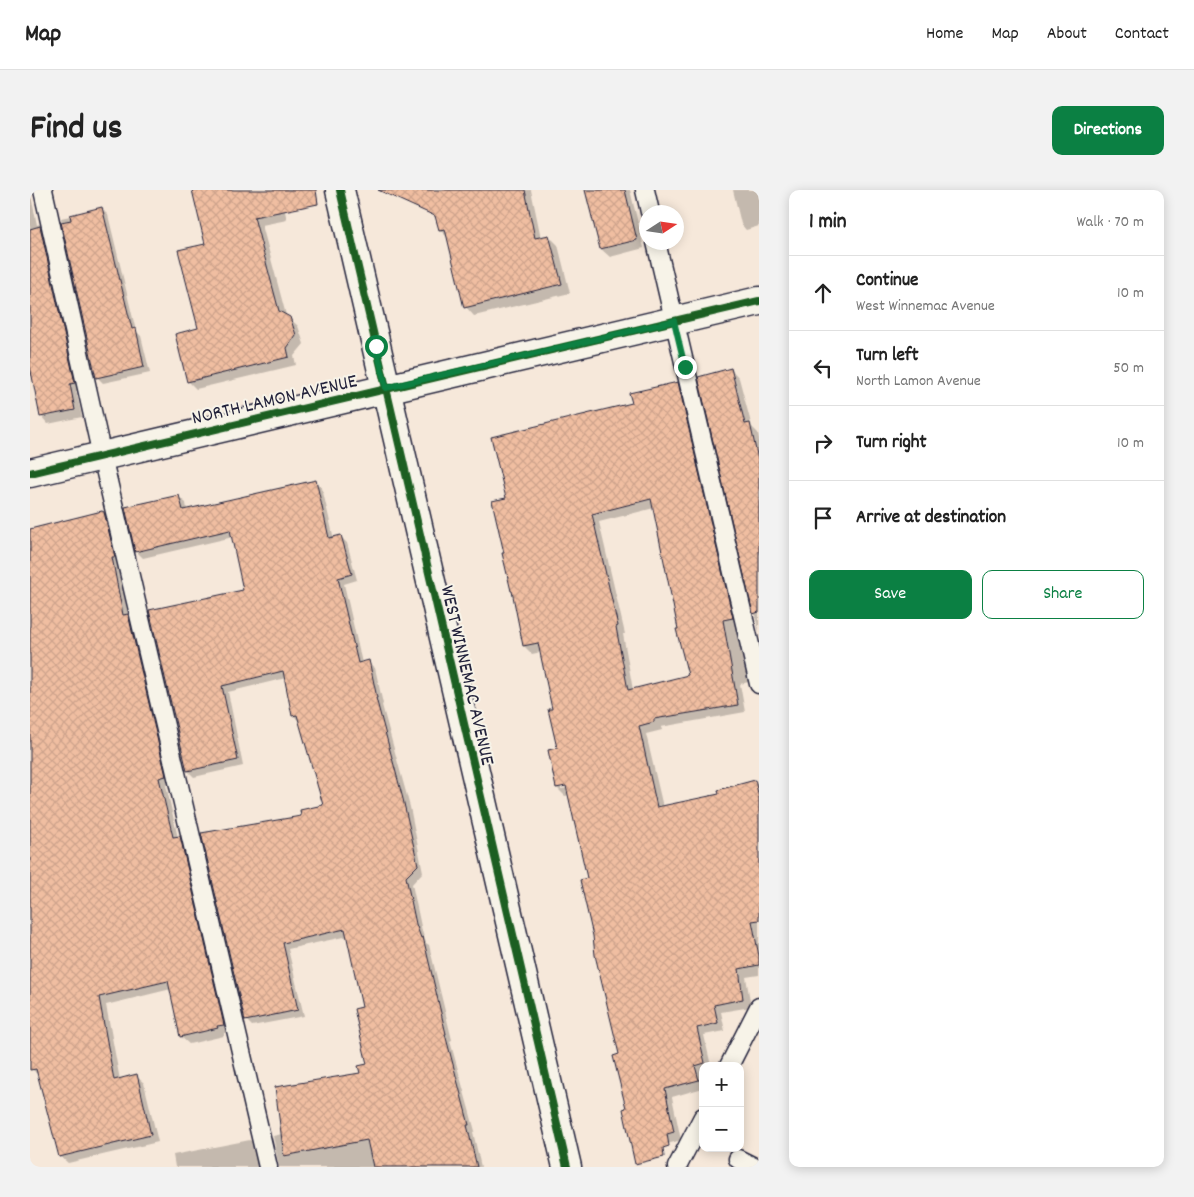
<!DOCTYPE html>
<html lang="en">
<head>
<meta charset="utf-8">
<style>
	:root { --surface:#fff; --page:#f2f2f2; --text:#222; --muted:#767676; --line:#e0e0e0; --accent:#0b8043 }
	body { margin:0; font-family:Dekko,sans-serif; background:var(--page); color:var(--text) }
	.controls { position:absolute; right:15px; bottom:15px; display:grid; overflow:hidden; border-radius:10px; box-shadow:0 2px 12px #0003 }
	.controls button { width:45px; height:45px; display:grid; place-items:center; padding:0; border:0; border-bottom:1px solid var(--line); background:var(--surface); color:var(--text); font:25px sans-serif }
	.compass { position:absolute; left:609px; top:15px; width:45px; height:45px; border-radius:50%; background:var(--surface); box-shadow:0 2px 12px #0003; rotate:78deg }
	.stop { position:absolute; width:15px; height:15px; margin:-11px; border:4px solid #0b8043; border-radius:50%; background:#fff }
	.stop.end { background:#0b8043; border-color:#fff; box-shadow:0 1px 5px #0008 }
	.list { margin:0; padding:0; list-style:none }
	h2 { display:flex; justify-content:space-between; align-items:center; height:65px; margin:0; padding:0 20px; font-size:21px }
	h2 small { font-size:16px; font-weight:400; color:var(--muted) }
	.list li { display:grid; grid-template-columns:32px 1fr auto; gap:15px; align-items:center; box-sizing:border-box; height:75px; padding:0 20px; border-top:1px solid var(--line) }
	.list b { display:block; font-size:19px; white-space:nowrap }
	.list p { margin:0; font-size:16px; white-space:nowrap; color:var(--muted) }
	.list em { font-size:16px; font-style:normal; color:var(--muted) }
	.actions { display:flex; gap:10px; padding:15px 20px }
	.actions a { flex:1; padding:11px 0; border:1px solid var(--accent); border-radius:10px; text-align:center; font-size:18px; color:var(--accent) }
	.actions .main { background:var(--accent); color:#fff }
	.icon { flex:none; width:28px; height:28px; fill:none; stroke:currentColor; stroke-width:2; stroke-linecap:round; stroke-linejoin:round }
	.map { position:relative; flex:none; width:729px; height:977px; overflow:hidden; border-radius:10px }
	header { display:flex; align-items:center; gap:30px; box-sizing:border-box; height:70px; padding:0 25px; background:var(--surface); border-bottom:1px solid var(--line) }
	header strong { font-size:24px }
	nav { display:flex; gap:28px; margin-inline-start:auto; font-size:18px }
	.intro { display:flex; align-items:center; justify-content:space-between; box-sizing:border-box; height:120px; padding:0 30px }
	h1 { margin:0; font-size:35px }
	.button { padding:12px 22px; border-radius:10px; background:var(--accent); color:#fff; font-size:18px; font-weight:700 }
	main { display:flex; gap:30px; padding:0 30px }
	aside { flex:1; background:var(--surface); border-radius:10px; box-shadow:0 2px 12px #0003 }
	.map>svg:first-child { display:block }
	.shadow { fill:#0003; fill-rule:evenodd }
	.building { fill:url(#building-cross-hatch); stroke:#22223b; fill-rule:evenodd }
	.lines { fill:none; stroke-linecap:round; stroke-linejoin:round }
	.service-casing { stroke:#22223b; stroke-width:21 }
	.minor-casing { stroke:#22223b; stroke-width:31 }
	.service { stroke:#f7f3e8; stroke-width:18 }
	.minor { stroke:#f7f3e8; stroke-width:28 }
	.cycleway-casing { stroke:#f7f3e8; stroke-width:11 }
	.cycleway { stroke:#1b5e20; stroke-width:8 }
	.route { stroke:#0b8043; stroke-width:6 }
	.labels { text-anchor:middle; stroke-width:4; stroke-linejoin:round; paint-order:stroke }
	.street-label { font-size:20px; fill:#22223b; stroke:#f7f3e8 }
</style>
</head>
<body>
<header>
<strong>Map</strong>
<nav><a>Home</a><a>Map</a><a>About</a><a>Contact</a></nav>
</header>
<div class="intro"><h1>Find us</h1><a class="button">Directions</a></div>
<main>
<div class="map">
<svg width="729" height="977" viewBox="0 0 729 977">
	<defs>
		<pattern id="building-cross-hatch" width="8" height="8" patternUnits="userSpaceOnUse" patternTransform="scale(1.25)"><rect width="8" height="8" fill="#f0bea1"/><path d="M0 0l8 8M0 8l8-8" fill="none" stroke="#cea38c"/></pattern>
	</defs>
	<rect width="100%" height="100%" fill="#f6e8da"/>
	<filter id="ink" filterUnits="userSpaceOnUse"><feTurbulence type="fractalNoise" baseFrequency=".02" numOctaves="2"/><feDisplacementMap in="SourceGraphic" scale="10" xChannelSelector="R" yChannelSelector="G"/><feConvolveMatrix kernelMatrix="1 2 1 2 8 2 1 2 1" color-interpolation-filters="sRGB"/></filter>
	<g filter="url(#ink)">
		<path class="shadow" d="M164 0H250L257 30 232 35 256 125 268 136 274 154 264 166 266 175 166 199 158 191 170 139 176 54Z
			M399 0H501L511 48 519 46 528 55 540 103 444 126 436 117 419 49 410 40 407 29 401 23Z
			M557 0H600L614 58 580 67 571 59Z
			M703 0H729V36L716 40 711 34Z
			M0 1 7 35 9 34 16 41 51 200 46 201 52 227 18 234 11 226 3 186H0Z
			M72 19 78 25 106 141 111 146 120 183 73 193 67 187 31 28Z
			M701 179 709 188 722 237 728 243 729 249V442L670 188Z
			M647 193 655 201 723 491 710 494 715 522 631 537 632 540 616 544 633 617 691 605 690 601 729 591V785L716 787 721 817 691 822 695 841 674 845 681 876H673V898L642 907 651 950 610 962 597 919 591 865 559 689 540 605 535 606 527 598 528 559 523 519 511 462 502 464 494 456 476 364 477 309 604 214ZM624 318 660 486 603 500 593 444H595L569 332ZM542 594 543 597 531 599V596Z
			M286 291 292 298 304 349 311 347 317 353 327 390 314 394 332 473 338 472 345 478 353 514 352 515 380 617 393 682 382 694 392 741 396 753 399 755 422 850 420 851 445 941 443 942 451 977H249L243 946 252 944 332 884 338 875 334 818 318 746 258 759 274 826 222 836 216 830 273 627 294 616 270 532 264 526 256 488 198 502 213 576 164 587 158 581 214 401 203 347 113 368 106 361 149 307 156 313 157 320Z
			M74 323 81 331 98 426 105 433 143 593 136 595 148 648 157 655 201 842 194 843V846L159 854 151 847 141 799 76 815 90 890 106 886 114 893 128 952 38 973 30 966 10 887 2 879 0 869V351Z
			M220 950 227 957 231 977H145L143 965Z"/>
		<path class="building" d="M162 0H286L288 14 224 27 249 121 260 127 266 145 257 158 259 167 157 192 145 144 168 138 148 60 175 54Z
			M348 0H495L505 48 519 45 532 94 434 118 415 39 409 40 405 26Z
			M555 0H595L607 50 570 59Z
			M72 17 102 139 106 138 114 177 66 188 31 32 41 30 40 25Z
			M10 36 45 193 40 194 45 220 10 227 0 176V39Z
			M701 178 715 234 720 233 729 274V422L723 424 668 187Z
			M648 192 703 428 693 430 708 515 624 529V532L609 536 627 617 689 604 688 600 725 590 729 608V730L722 731 729 766V775L709 779 713 809 684 815 688 833 667 838 675 873 665 876 669 890 635 899 644 942 637 944 639 956 633 958 634 967 605 974 593 919 596 918 583 866 589 864 565 765 563 746 550 690 557 688 536 596 526 598 518 560 527 558 518 519H522L508 453 493 456 482 401H481L472 363H474L462 311 476 308 461 247 602 213 599 203ZM621 309 648 439H646L658 485 598 500 586 437 588 436 562 324Z
			M286 290 299 348 311 345 322 384 308 388 328 473 339 470 347 508H346L373 609 388 675 376 687 386 734 391 748 393 747 416 844H415L439 935H437L447 977H343L337 950 254 966 245 897 330 883 328 876 337 874 324 819 332 817 315 739 253 753 268 820 215 831 171 643 271 626 270 620 293 615 267 525 262 526 253 481 192 496 208 570 157 581 119 420 213 400 200 340 105 362 95 317 149 305 153 320Z
			M72 321 74 322 85 367H82L93 425 98 424 136 586 129 588 143 647 150 646 194 835 187 836 188 838 150 847 138 791 69 807 84 890 107 884 121 945 29 967 6 879 0 880V339Z"/>
		<g class="lines">
			<defs>
				<path id="service" d="M13 0 72 266 238 977
					M615 0 620 22
					M626 52 729 494
					M699 876 729 817
					M708 969 724 977
					M647 977 673 927"/>
				<path id="minor" d="M310 0 537 977
					M0 283 729 111"/>
			</defs>
			<use href="#service" class="service-casing"/>
			<use href="#minor" class="minor-casing"/>
			<use href="#service" class="service"/>
			<use href="#minor" class="minor"/>
			<defs>
				<path id="cycleway" d="M310 0 537 977
					M0 283 729 111"/>
			</defs>
			<use href="#cycleway" class="cycleway-casing"/>
			<use href="#cycleway" class="cycleway"/>
		</g>
	</g>
	<g class="lines" filter="url(#ink)">
		<path class="route" d="M346 156 356 198 644 131 655 177"/>
	</g>
	<g class="labels">
		<g class="street-label">
			<text transform="translate(244 208) rotate(-13)" y="7">NORTH LAMON AVENUE</text>
			<text transform="translate(439 485) rotate(77)" y="7">WEST WINNEMAC AVENUE</text>
		</g>
	</g>
</svg>
<div class="controls">
<button>+</button>
<button>−</button>
</div>
<svg class="compass" viewBox="-18 -18 36 36"><path d="M0-13l5 13h-10z" fill="#e53935"/><path d="M0 13l5-13h-10z" fill="#767676"/></svg>
<div class="stop" style="left:346px;top:156px"></div>
<div class="stop end" style="left:655px;top:177px"></div>
</div>
<aside>
<h2>1 min<small>Walk · 70 m</small></h2>
<ul class="list">
<li><svg class="icon" aria-label="ahead" viewBox="0 0 24 24"><path d="M12 20V5M6 11l6-6 6 6"/></svg><div><b>Continue</b><p>West Winnemac Avenue</p></div><em>10 m</em></li>
<li><svg class="icon" aria-label="left" viewBox="0 0 24 24"><path d="M17 20v-9H6M10 6l-5 5 5 5"/></svg><div><b>Turn left</b><p>North Lamon Avenue</p></div><em>50 m</em></li>
<li><svg class="icon" aria-label="right" viewBox="0 0 24 24"><path d="M7 20v-9h11M14 6l5 5-5 5"/></svg><div><b>Turn right</b></div><em>10 m</em></li>
<li><svg class="icon" aria-label="arrive" viewBox="0 0 24 24"><path d="M6 21V4h12l-3 4 3 4H6"/></svg><div><b>Arrive at destination</b></div></li>
</ul>
<div class="actions"><a class="main">Save</a><a>Share</a></div>
</aside>
</main>
</body>
</html>
